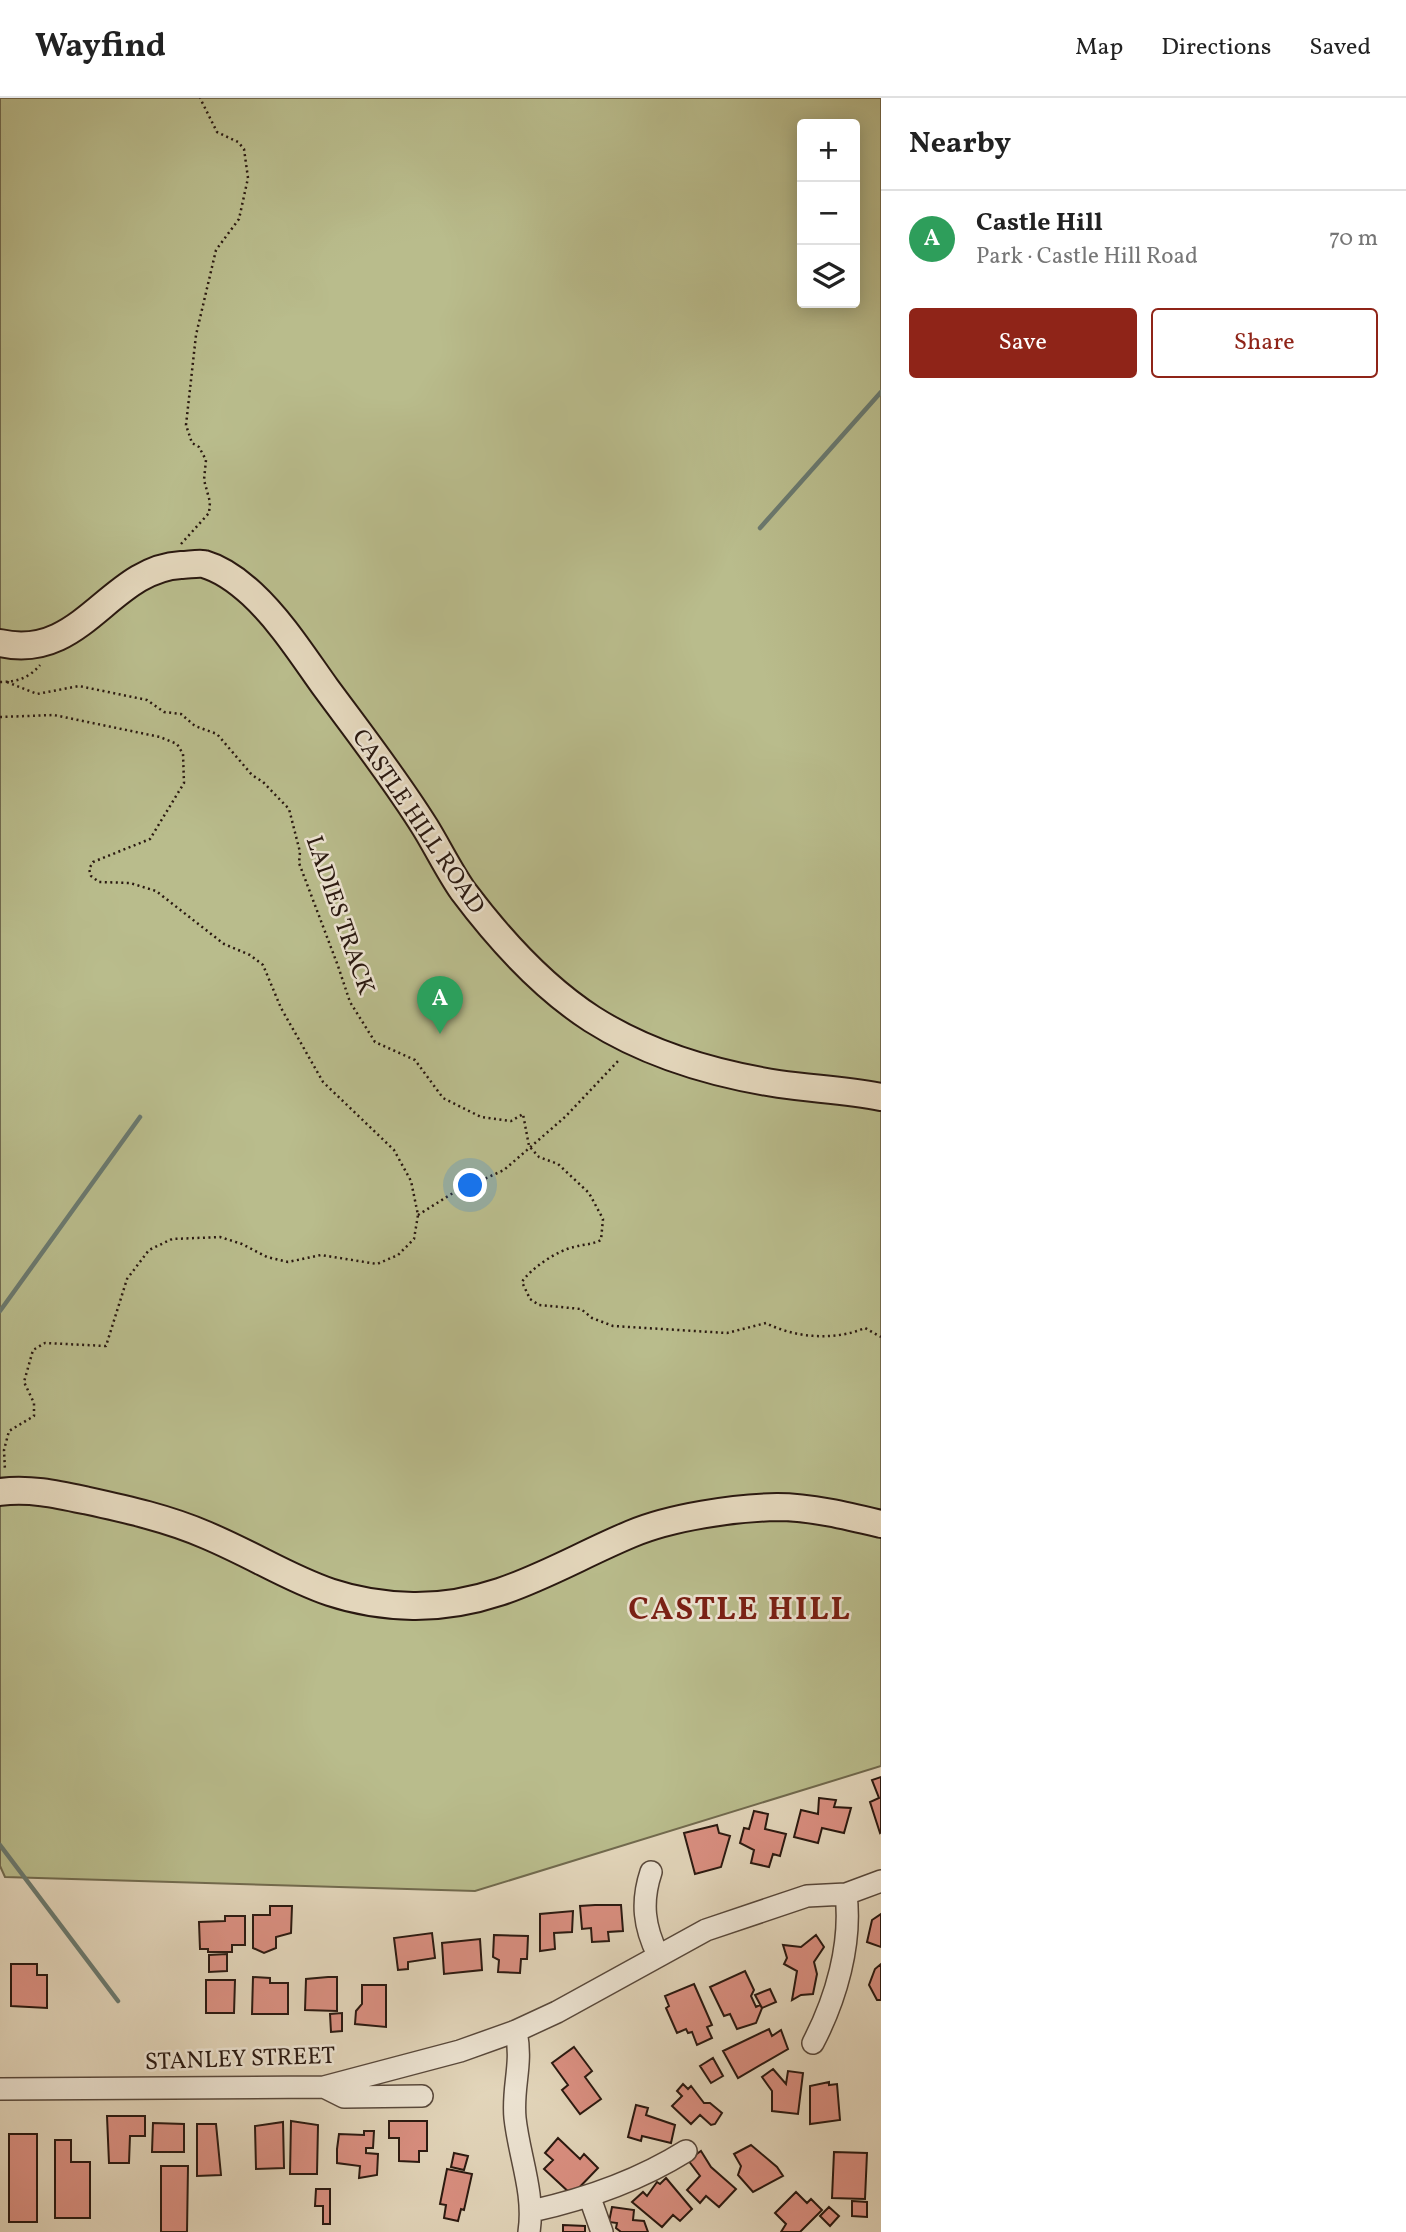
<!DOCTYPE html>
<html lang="en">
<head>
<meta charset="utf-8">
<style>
	:root { --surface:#fff; --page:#f2f2f2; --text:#222; --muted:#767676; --line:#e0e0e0; --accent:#8f2418 }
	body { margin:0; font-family:Vollkorn,serif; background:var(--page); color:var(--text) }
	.controls { position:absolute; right:21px; top:21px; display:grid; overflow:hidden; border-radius:7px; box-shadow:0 4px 18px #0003 }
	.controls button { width:63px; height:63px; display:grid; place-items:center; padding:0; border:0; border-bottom:2px solid var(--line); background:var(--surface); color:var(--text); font:35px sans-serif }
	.you { position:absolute; left:471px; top:1088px; width:24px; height:24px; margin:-18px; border:5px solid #fff; border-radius:50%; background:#1a73e8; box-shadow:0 0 0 10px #1a73e833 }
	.badge { display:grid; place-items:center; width:46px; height:46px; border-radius:50%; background:var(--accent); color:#fff; font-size:23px; font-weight:700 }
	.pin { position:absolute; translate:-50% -58px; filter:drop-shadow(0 2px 4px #0008) }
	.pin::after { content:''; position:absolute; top:37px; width:24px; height:21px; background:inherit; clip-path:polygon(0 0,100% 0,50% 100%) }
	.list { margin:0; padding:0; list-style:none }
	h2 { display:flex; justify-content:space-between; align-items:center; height:91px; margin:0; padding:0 28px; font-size:30px }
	h2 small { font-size:23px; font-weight:400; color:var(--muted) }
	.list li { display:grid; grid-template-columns:46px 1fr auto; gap:21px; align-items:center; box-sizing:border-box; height:98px; padding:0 28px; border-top:2px solid var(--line) }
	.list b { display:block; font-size:26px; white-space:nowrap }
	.list p { margin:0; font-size:23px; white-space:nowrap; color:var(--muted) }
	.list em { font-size:23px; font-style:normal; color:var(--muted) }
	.actions { display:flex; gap:14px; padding:21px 28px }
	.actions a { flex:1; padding:16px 0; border:2px solid var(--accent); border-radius:7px; text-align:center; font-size:24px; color:var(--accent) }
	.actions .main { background:var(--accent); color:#fff }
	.icon { flex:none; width:38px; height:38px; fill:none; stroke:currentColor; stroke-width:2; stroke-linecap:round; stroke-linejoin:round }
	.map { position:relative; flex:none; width:881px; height:2134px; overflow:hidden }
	header { display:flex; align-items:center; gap:42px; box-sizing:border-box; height:98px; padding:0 35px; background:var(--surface); border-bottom:2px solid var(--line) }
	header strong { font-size:33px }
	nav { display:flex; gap:38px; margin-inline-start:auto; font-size:24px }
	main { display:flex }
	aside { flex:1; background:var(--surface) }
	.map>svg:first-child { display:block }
	.green { fill:#b9bc8c; stroke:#716a4e; stroke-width:2; fill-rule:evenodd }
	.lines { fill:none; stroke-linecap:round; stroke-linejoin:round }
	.stream { stroke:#6a796f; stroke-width:4.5 }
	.building { fill:#db9082; stroke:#291810; stroke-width:2 }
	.minor-casing { stroke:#58483b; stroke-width:24 }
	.major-casing { stroke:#291810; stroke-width:30 }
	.path { stroke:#291810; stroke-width:2.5; stroke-dasharray:2 3.5; stroke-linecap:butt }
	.minor { stroke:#ede4d3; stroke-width:21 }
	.major { stroke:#e3d6bb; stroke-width:26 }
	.labels { text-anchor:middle; stroke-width:5; stroke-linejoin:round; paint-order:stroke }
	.street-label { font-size:24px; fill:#291810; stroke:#ede4d3 }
	.district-label { font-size:32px; font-weight:bold; letter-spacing:2px; fill:#7a1f14; stroke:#ede4d3 }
</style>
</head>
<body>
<header>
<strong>Wayfind</strong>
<nav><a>Map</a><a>Directions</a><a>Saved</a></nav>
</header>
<main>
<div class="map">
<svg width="881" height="2134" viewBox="0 0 881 2134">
	<rect width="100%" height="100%" fill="#e3d6bb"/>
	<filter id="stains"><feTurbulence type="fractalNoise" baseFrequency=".00286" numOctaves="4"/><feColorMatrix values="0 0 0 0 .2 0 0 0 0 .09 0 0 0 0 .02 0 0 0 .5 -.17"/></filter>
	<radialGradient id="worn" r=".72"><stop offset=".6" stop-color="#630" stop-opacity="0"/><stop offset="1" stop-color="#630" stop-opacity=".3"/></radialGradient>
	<path class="green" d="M0 0H881V1668L475 1793 5 1779 0 1768ZM802 26H855V205H802Z"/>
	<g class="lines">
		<path class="stream" d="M760 430 881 294
			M0 1213 140 1019
			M0 1747 118 1903"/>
	</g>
	<path class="building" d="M881 1679V1734L880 1735 870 1704 879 1700 872 1682Z
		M819 1700 836 1702 834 1709 851 1710 844 1735 822 1730 818 1745 794 1739 801 1712 818 1716Z
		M754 1713 768 1716 765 1731 786 1736 780 1758 773 1756 769 1769 751 1765 754 1752 740 1745 744 1730 749 1731Z
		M717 1727 719 1735 730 1738 721 1769 695 1776 684 1735Z
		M595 1807H621L623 1833 608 1834 609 1843 592 1844 591 1830 582 1831 580 1808Z
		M270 1808H292L291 1835 276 1839V1850L264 1855 253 1850V1817H270Z
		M573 1813 572 1834 554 1835 555 1851 540 1853V1816Z
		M881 1816V1849L867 1844 872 1822Z
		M225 1818H245V1847H232V1854H208V1851H200L199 1824 225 1823Z
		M432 1835 435 1860 408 1864V1871L398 1872 394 1840Z
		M494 1837 528 1838 527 1861H521L520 1875 498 1874 499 1862 493 1859Z
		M816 1837 824 1849 814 1864 817 1876 813 1896 801 1897 792 1902 797 1873 784 1866 787 1860 783 1847 801 1849Z
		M480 1841 482 1872 444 1876 442 1845Z
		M227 1856V1873L209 1874V1857Z
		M11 1866H37V1877H47V1910L11 1908Z
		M881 1866V1902H877L869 1887 875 1871Z
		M745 1873 754 1892 751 1898 756 1909 760 1907 762 1910 756 1925 737 1931 730 1916 724 1918 710 1889Z
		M253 1879 270 1880V1885H288V1916H252Z
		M328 1879H337V1913L305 1912 306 1881Z
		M206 1882H235L234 1915H206Z
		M694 1886 712 1927 707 1929 712 1940 697 1947 692 1934 688 1935 686 1931 677 1935 666 1910 669 1908 665 1898Z
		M362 1887H386V1929L355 1926 356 1913 362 1906Z
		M770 1891 776 1904 762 1910 755 1897Z
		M342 1915V1933L331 1934 330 1916Z
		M769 1931 772 1938 781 1932 788 1951 738 1980 723 1953Z
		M574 1949 592 1973 585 1979 601 2001 580 2016 562 1992 568 1987 552 1965Z
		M713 1960 723 1978 711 1985 700 1968Z
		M773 1971 786 1986 788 1973 803 1975 798 2016 772 2013V1993L762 1979Z
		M829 1984V1987L837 1986 840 2022 810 2026V1988Z
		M683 1986 688 1991 691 1988 704 2005H710L722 2015 715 2026 711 2027 700 2017 691 2026 672 2008 682 1998 677 1993Z
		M636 2007 648 2010 646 2017 675 2027 671 2045 642 2038 641 2043 628 2039Z
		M107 2018H145V2038H130L129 2065H109Z
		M291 2023 318 2027 317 2076H290Z
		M389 2023H427V2053H419V2064L399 2063V2040H389Z
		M283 2024 284 2070 256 2071 255 2028Z
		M153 2025 184 2026V2054H152Z
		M197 2026H216L221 2077 197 2078Z
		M364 2033H374L373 2050H366V2055L378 2056 377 2077 359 2080 360 2068 337 2065V2051L339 2036 364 2037Z
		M9 2036H37V2124H9Z
		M558 2040 580 2061 584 2056 598 2070 572 2097 544 2071 553 2062 545 2055Z
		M55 2042H71V2064H90V2120H55Z
		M751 2047 777 2069 783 2078 753 2094 738 2077 741 2068 734 2056Z
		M701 2053 711 2069 736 2091 719 2109 706 2098 700 2105 687 2092 700 2078 688 2062Z
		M834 2054 867 2055 865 2101 832 2100Z
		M454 2055 468 2058 464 2072 451 2069Z
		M161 2068H188L187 2134H161Z
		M447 2071 472 2076 464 2112 461 2111 458 2123 444 2120 446 2107 440 2106Z
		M666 2080 692 2111 680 2123 673 2117 662 2129 632 2104 643 2094 647 2098 657 2084 660 2086Z
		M316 2091H330V2126H323V2108H315Z
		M796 2094 807 2105 811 2101 822 2112 800 2134H781L786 2126 775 2115Z
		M852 2103 867 2104V2119L852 2118Z
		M612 2109 634 2112 633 2122 644 2123 648 2134H621L616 2130 617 2125 609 2124Z
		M829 2109 839 2118 830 2128 820 2118Z
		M563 2127 585 2128V2134H563Z"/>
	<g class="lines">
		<defs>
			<path id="minor" d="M651 1774C641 1804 644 1829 658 1857
				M516 1933C523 1967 512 1988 515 2020 519 2058 535 2095 529 2134
				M813 1945C836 1901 852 1846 846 1796
				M324 1989 344 1999 422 1998
				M0 1991 324 1989 460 1953 516 1933 557 1914 706 1832 807 1798 846 1796 881 1783
				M590 2100 602 2134
				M532 2113C586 2101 638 2083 686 2053"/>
			<path id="major" d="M0 545C82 564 109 471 181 467 188 467 197 465 204 466 221 471 239 484 252 496 281 523 303 558 326 590 360 636 395 681 425 729 438 750 449 773 463 793 499 841 541 888 592 921 647 956 715 976 779 986 813 991 848 992 881 999
				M0 1394C28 1390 56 1396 84 1402 125 1411 167 1420 206 1437 284 1470 321 1506 413 1508 498 1509 557 1467 631 1436 671 1419 734 1410 777 1409 811 1409 848 1418 881 1426"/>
		</defs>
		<use href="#minor" class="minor-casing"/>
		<use href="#major" class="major-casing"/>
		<path class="path" d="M181 446 209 415 210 404 204 382 206 362 199 349 192 345 186 327 196 237 216 152 239 121 248 80 244 51 238 44 217 34 200 0
			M0 584C17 584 29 580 40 567
			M7 584 37 596 79 588 147 602 164 614 181 616 195 628 217 636 252 677 263 684 289 711 300 754 299 765 338 868 350 904 375 944 415 962 443 1000 481 1019 511 1023 523 1016 529 1048 539 1059 558 1066 589 1095 603 1121 601 1142C591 1147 584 1146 574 1149 558 1152 530 1171 522 1184L530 1201 539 1207 581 1211 592 1220 613 1228 727 1235 766 1225C795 1240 835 1243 865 1230L881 1239
			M0 619 54 617 160 639 177 646 183 656 184 685 150 741 93 764 89 771 91 778 99 784 130 785 156 793 224 846 250 857 263 867 281 910 323 984 394 1052 411 1083 418 1117 414 1141 398 1157 377 1166 321 1157 288 1164 267 1159 242 1146 220 1139 172 1141 149 1152 127 1181 106 1248 45 1245 33 1252 24 1284 34 1305V1318L9 1333 4 1352 5 1373
			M418 1117 453 1095 504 1072 565 1019 620 961"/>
		<use href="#minor" class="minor"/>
		<use href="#major" class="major"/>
	</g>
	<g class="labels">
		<g class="street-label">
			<text transform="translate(419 723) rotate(56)" y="8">CASTLE HILL ROAD</text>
			<text transform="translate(341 817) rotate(71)" y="8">LADIES TRACK</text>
			<text transform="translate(240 1960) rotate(-2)" y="8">STANLEY STREET</text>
		</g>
		<g class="district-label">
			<text x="740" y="1521">CASTLE HILL</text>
		</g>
	</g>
	<rect width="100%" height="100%" filter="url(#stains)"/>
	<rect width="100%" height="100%" fill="url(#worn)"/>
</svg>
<div class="controls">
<button>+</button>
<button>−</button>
<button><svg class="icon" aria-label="layers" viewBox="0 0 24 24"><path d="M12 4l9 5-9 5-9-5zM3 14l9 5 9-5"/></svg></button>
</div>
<div class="you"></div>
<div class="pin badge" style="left:440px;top:936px;background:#2e9e5b">A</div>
</div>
<aside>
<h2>Nearby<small></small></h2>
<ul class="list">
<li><span class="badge" style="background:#2e9e5b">A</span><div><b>Castle Hill</b><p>Park · Castle Hill Road</p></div><em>70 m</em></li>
</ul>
<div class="actions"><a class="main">Save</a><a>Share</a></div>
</aside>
</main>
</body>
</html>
